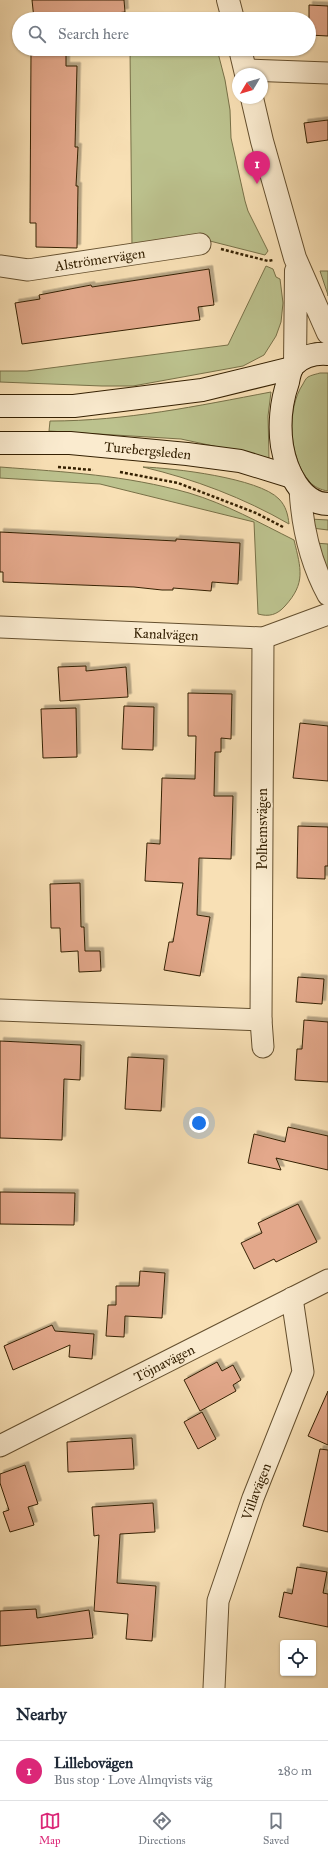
<!DOCTYPE html>
<html lang="en">
<head>
<meta charset="utf-8">
<style>
	:root { --surface:#fff; --page:#f6f6f7; --text:#1f2937; --muted:#747a83; --line:#e0e1e3; --accent:#db2777 }
	body { margin:0; font-family:"IM FELL Great Primer",serif; background:var(--page); color:var(--text) }
	.controls { position:absolute; right:12px; bottom:12px; display:grid; overflow:hidden; border-radius:4px; box-shadow:0 1px 3px #0004 }
	.controls button { width:36px; height:36px; display:grid; place-items:center; padding:0; border:0; border-bottom:1px solid var(--line); background:var(--surface); color:var(--text); font:20px sans-serif }
	.compass { position:absolute; left:232px; top:68px; width:36px; height:36px; border-radius:50%; background:var(--surface); box-shadow:0 1px 3px #0004; rotate:232deg }
	.you { position:absolute; left:199px; top:1123px; width:14px; height:14px; margin:-10px; border:3px solid #fff; border-radius:50%; background:#1a73e8; box-shadow:0 0 0 6px #1a73e833 }
	.badge { display:grid; place-items:center; width:26px; height:26px; border-radius:50%; background:var(--accent); color:#fff; font-size:13px; font-weight:700 }
	.pin { position:absolute; translate:-50% -33px; filter:drop-shadow(0 1px 2px #0008) }
	.pin::after { content:''; position:absolute; top:21px; width:14px; height:12px; background:inherit; clip-path:polygon(0 0,100% 0,50% 100%) }
	.list { margin:0; padding:0; list-style:none }
	h2 { display:flex; justify-content:space-between; align-items:center; height:52px; margin:0; padding:0 16px; font-size:17px }
	h2 small { font-size:13px; font-weight:400; color:var(--muted) }
	.list li { display:grid; grid-template-columns:26px 1fr auto; gap:12px; align-items:center; box-sizing:border-box; height:60px; padding:0 16px; border-top:1px solid var(--line) }
	.list b { display:block; font-size:15px; white-space:nowrap }
	.list p { margin:0; font-size:13px; white-space:nowrap; color:var(--muted) }
	.list em { font-size:13px; font-style:normal; color:var(--muted) }
	.icon { flex:none; width:22px; height:22px; fill:none; stroke:currentColor; stroke-width:2; stroke-linecap:round; stroke-linejoin:round }
	.map { position:relative; flex:none; width:328px; height:1688px; overflow:hidden }
	.search { position:absolute; background:var(--surface); box-shadow:0 1px 3px #0004; left:12px; right:12px; top:12px; height:44px; display:flex; align-items:center; gap:10px; box-sizing:border-box; padding:0 14px; border-radius:22px; color:var(--muted); font-size:15px }
	.sheet { height:112px; background:var(--surface) }
	nav { display:flex; justify-content:space-around; align-items:center; box-sizing:border-box; height:56px; border-top:1px solid var(--line); background:var(--surface); font-size:11px; color:var(--muted) }
	nav a { display:grid; justify-items:center; gap:2px }
	nav .on { color:var(--accent) }
	.map>svg:first-child { display:block }
	.green { fill:#bcc28e; stroke:#787148 }
	.building { fill:#e3a88b; stroke:#342002; filter:url(#shadow) }
	.lines { fill:none; stroke-linecap:round; stroke-linejoin:round }
	.minor-casing { stroke:#65502f; stroke-width:23 }
	.tertiary-casing { stroke:#65502f; stroke-width:24 }
	.secondary-casing { stroke:#342002; stroke-width:24 }
	.path { stroke:#342002; stroke-width:2.5; stroke-dasharray:3 2; stroke-linecap:butt }
	.minor { stroke:#faebcf; stroke-width:21 }
	.tertiary { stroke:#faebcf; stroke-width:22 }
	.secondary { stroke:#faebcf; stroke-width:22 }
	.labels { text-anchor:middle; stroke-width:4; stroke-linejoin:round; paint-order:stroke }
	.street-label { font-size:14px; fill:#342002; stroke:#faebcf }
</style>
</head>
<body>
<div class="map">
<svg width="328" height="1688" viewBox="0 0 328 1688">
	<defs>
		<filter id="shadow"><feDropShadow dx="3.5" dy="-3.5" stdDeviation="0" flood-color="#0004"/></filter>
	</defs>
	<rect width="100%" height="100%" fill="#f8e0b5"/>
	<filter id="stains"><feTurbulence type="fractalNoise" baseFrequency=".005" numOctaves="4"/><feColorMatrix values="0 0 0 0 .2 0 0 0 0 .09 0 0 0 0 .02 0 0 0 .5 -.17"/></filter>
	<radialGradient id="worn" r=".72"><stop offset=".6" stop-color="#630" stop-opacity="0"/><stop offset="1" stop-color="#630" stop-opacity=".3"/></radialGradient>
	<path class="green" d="M130 49H217L225 80 230 110 231 138 245 201 248 211 268 251 265 255 202 239 132 248Z
		M266 266 273 269 276 277 280 279 283 303 281 322 276 336 264 355 243 366 133 386H102L0 382V371H27L228 345Z
		M320 271H328V296V295Z
		M320 373H328V491C321 490 314 487 309 481 289 458 286 409 303 384 304 382 306 378 308 377 311 375 317 374 320 373Z
		M271 392 268 416 269 458 181 439 49 431 50 421C126 421 197 406 271 392Z
		M0 467C66 472 125 475 189 493 226 504 260 523 294 540 301 569 306 583 285 606 277 615 269 617 258 614L254 522 100 484 0 478Z
		M143 467C173 468 259 478 279 499 286 506 288 515 289 524 244 498 194 479 143 467Z
		M310 519 328 520V530L312 528Z
		M315 543 328 544V583Z"/>
	<path class="building" d="M32 0H124L125 12 62 19H34Z
		M309 5 328 6V36L309 35Z
		M37 49H61L62 51H66V66H77L75 147H78L76 186H78L77 248 36 247V223H30L31 52 38 51Z
		M328 120V140L307 143 304 123Z
		M209 269 214 305 198 307 200 320 22 344 15 303 40 299 39 295 91 285 92 287Z
		M0 532 176 541V539L240 543 238 584 212 582 211 591 173 588V590H162L134 587 3 582V572H0Z
		M86 666V671L126 667 128 697 60 701 58 667Z
		M188 693 232 694 231 739 221 738V752H215L214 796H233L231 859 199 858 197 915 210 917 200 976 164 970 169 942H173L183 883 145 881 147 843 160 844 162 778 195 779 196 736H188Z
		M124 706 154 707 153 750 122 749Z
		M76 708 77 757 43 758 41 709Z
		M300 723 328 726V781L293 778Z
		M298 826 328 827V866H325V879L297 878Z
		M80 883 81 927H84L85 951H100L101 971 79 972 78 951 61 952 60 928H51L50 884Z
		M298 977 324 979 322 1004 296 1002Z
		M304 1020 328 1022V1082L295 1080 297 1049H302Z
		M0 1041 81 1045 80 1080 64 1079 62 1140 0 1138Z
		M128 1057 164 1059 161 1111 125 1109Z
		M288 1127 328 1136V1170L276 1158 281 1170 248 1163 254 1134 285 1142Z
		M0 1192 75 1193 74 1225 0 1224Z
		M298 1204 317 1242 276 1262 274 1259 254 1269 241 1243 262 1233 258 1223Z
		M140 1271 165 1273 162 1318 125 1316 124 1337 106 1336 108 1305H116V1286H139Z
		M52 1325 55 1331 94 1334 92 1359 69 1357 70 1345 13 1370 4 1346Z
		M217 1362 222 1371 233 1365 241 1380 233 1385 236 1391 200 1411 184 1380Z
		M328 1391V1445L308 1436Z
		M202 1412 216 1439 198 1449 184 1422Z
		M132 1438 134 1469 68 1472 67 1442Z
		M320 1449 328 1450V1532L303 1526Z
		M25 1465 38 1504 28 1507 34 1525 10 1532 3 1512 9 1510 0 1483V1474Z
		M153 1503 155 1532 120 1534 117 1583 156 1586 152 1641 126 1639 128 1614 94 1611 99 1535 94 1536 92 1507Z
		M297 1567 327 1572 323 1593 328 1594V1627L279 1617 284 1592 292 1594Z
		M36 1609 37 1618 89 1610 93 1638 0 1646V1611Z"/>
	<g class="lines">
		<defs>
			<g id="minor">
				<path d="M246 70 328 73"/>
				<path id="s1" d="M0 266 28 270 200 244"/>
				<path d="M300 489C302 526 310 562 328 595"/>
				<path id="s2" d="M0 627 263 638 328 614"/>
				<path d="M263 638 261 1020 263 1047"/>
				<path d="M0 1010 261 1020"/>
				<path id="s3" d="M0 1446 328 1280"/>
				<path id="s4" d="M214 1688 218 1601 253 1498 303 1372 292 1298"/>
			</g>
			<path id="tertiary" d="M228 0 233 19
				M240 49 246 74
				M252 98 262 141 295 258 328 333
				M295 364 296 271"/>
			<g id="secondary">
				<path d="M328 354C316 353 303 356 294 365 290 370 289 377 288 382 281 402 279 426 282 446 286 470 301 504 328 504"/>
				<path d="M0 406H74L202 390 292 368"/>
				<path id="s5" d="M0 443H70L187 454 240 461 292 477"/>
			</g>
		</defs>
		<use href="#minor" class="minor-casing"/>
		<use href="#tertiary" class="tertiary-casing"/>
		<use href="#secondary" class="secondary-casing"/>
		<path class="path" d="M221 249 268 261 273 260
			M58 467 93 470
			M120 472 178 483 256 513 283 527"/>
		<use href="#minor" class="minor"/>
		<use href="#tertiary" class="tertiary"/>
		<use href="#secondary" class="secondary"/>
	</g>
	<g class="labels">
		<g class="street-label">
			<text dy="5" stroke="none"><textPath href="#s1" startOffset="101">Alströmervägen</textPath></text>
			<text dy="5" stroke="none"><textPath href="#s5" startOffset="148">Turebergsleden</textPath></text>
			<text dy="5" stroke="none"><textPath href="#s2" startOffset="166">Kanalvägen</textPath></text>
			<text transform="translate(262 829) rotate(-90)" y="5">Polhemsvägen</text>
			<text dy="5" stroke="none"><textPath href="#s3" startOffset="184">Töjnavägen</textPath></text>
			<text dy="5" stroke="none"><textPath href="#s4" startOffset="203">Villavägen</textPath></text>
		</g>
	</g>
	<rect width="100%" height="100%" filter="url(#stains)"/>
	<rect width="100%" height="100%" fill="url(#worn)"/>
</svg>
<div class="controls">
<button><svg class="icon" aria-label="locate" viewBox="0 0 24 24"><circle cx="12" cy="12" r="6"/><path d="M12 2v4M12 18v4M2 12h4M18 12h4"/></svg></button>
</div>
<svg class="compass" viewBox="-18 -18 36 36"><path d="M0-13l5 13h-10z" fill="#e53935"/><path d="M0 13l5-13h-10z" fill="#747a83"/></svg>
<div class="you"></div>
<div class="pin badge" style="left:257px;top:184px">1</div>
<div class="search"><svg class="icon" aria-label="search" viewBox="0 0 24 24"><circle cx="10" cy="10" r="6"/><path d="M15 15l6 6"/></svg>Search here</div>
</div>
<section class="sheet">
<h2>Nearby<small></small></h2>
<ul class="list">
<li><span class="badge">1</span><div><b>Lillebovägen</b><p>Bus stop · Love Almqvists väg</p></div><em>280 m</em></li>
</ul>
</section>
<nav>
<a class="on"><svg class="icon" aria-label="map" viewBox="0 0 24 24"><path d="M3 6l6-2 6 2 6-2v14l-6 2-6-2-6 2zM9 4v14M15 6v14"/></svg>Map</a>
<a><svg class="icon" aria-label="directions" viewBox="0 0 24 24"><path d="M12 3l9 9-9 9-9-9zM9 14v-3h6M13 9l2 2-2 2"/></svg>Directions</a>
<a><svg class="icon" aria-label="saved" viewBox="0 0 24 24"><path d="M7 4h10v16l-5-4-5 4z"/></svg>Saved</a>
</nav>
</body>
</html>
